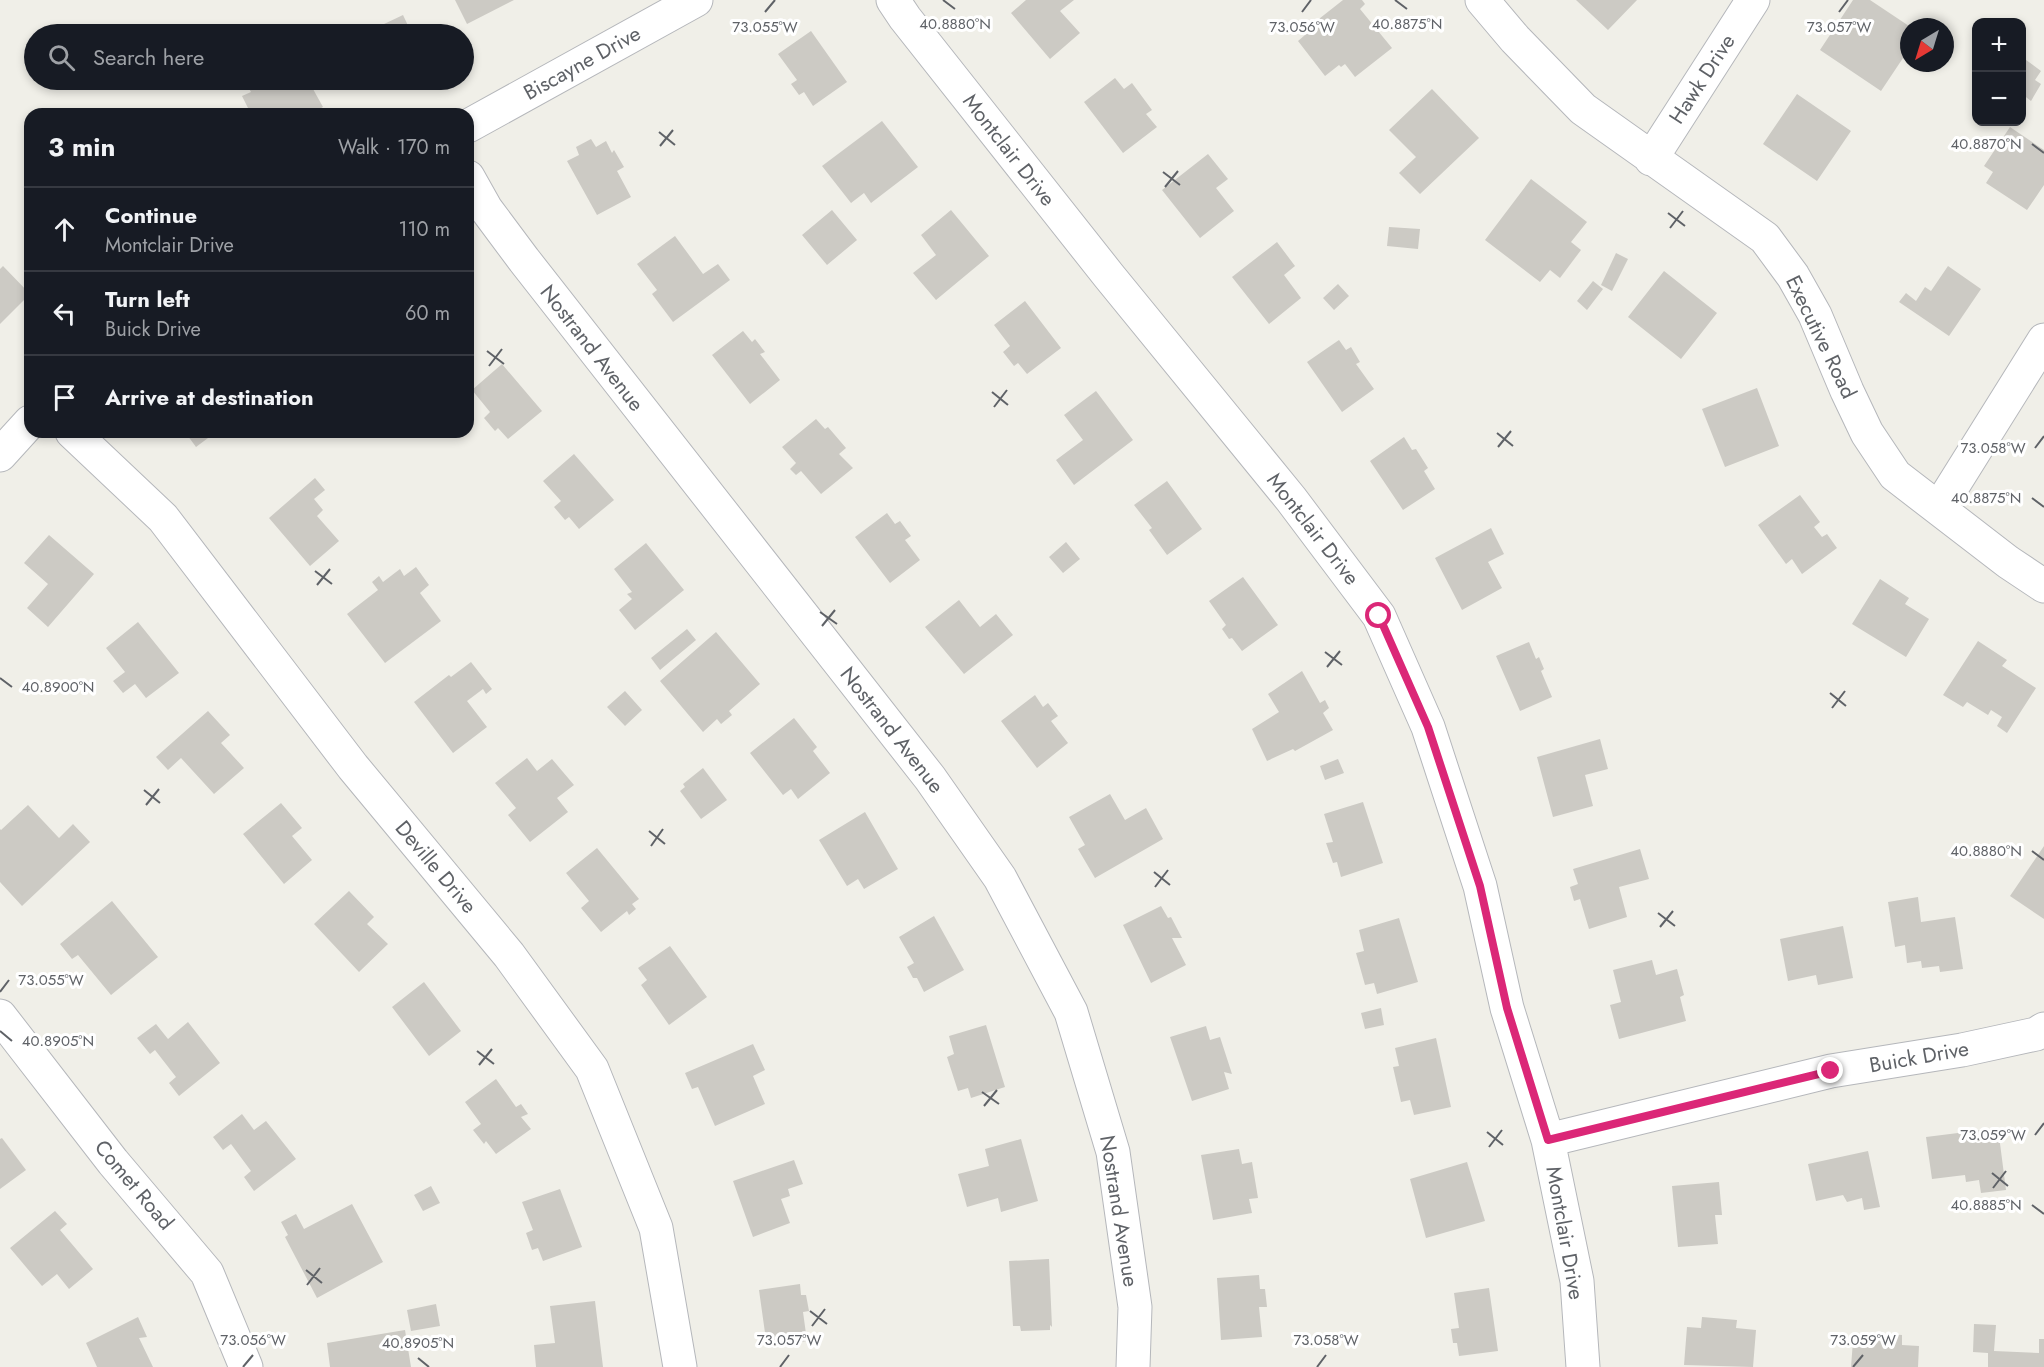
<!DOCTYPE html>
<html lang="en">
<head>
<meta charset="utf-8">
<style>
	:root { --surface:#171b24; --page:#20242c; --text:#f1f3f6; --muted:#9ea1a6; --line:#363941 }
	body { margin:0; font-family:Jost,sans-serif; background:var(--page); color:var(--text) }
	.controls { position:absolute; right:18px; top:18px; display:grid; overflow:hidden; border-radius:12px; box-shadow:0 3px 9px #0003 }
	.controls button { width:54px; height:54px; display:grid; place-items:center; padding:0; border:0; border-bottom:2px solid var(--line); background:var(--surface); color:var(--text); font:30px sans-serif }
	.compass { position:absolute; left:1900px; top:18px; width:54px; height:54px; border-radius:50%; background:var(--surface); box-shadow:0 3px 9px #0003; rotate:218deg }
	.stop { position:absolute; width:18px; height:18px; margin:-14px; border:4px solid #db2777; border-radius:50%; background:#fff }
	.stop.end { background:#db2777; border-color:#fff; box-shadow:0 2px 6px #0008 }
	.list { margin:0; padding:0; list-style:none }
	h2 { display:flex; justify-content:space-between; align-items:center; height:78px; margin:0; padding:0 24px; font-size:26px }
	h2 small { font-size:20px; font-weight:400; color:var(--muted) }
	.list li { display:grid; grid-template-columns:39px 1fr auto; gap:18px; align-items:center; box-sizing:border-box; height:84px; padding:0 24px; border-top:2px solid var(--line) }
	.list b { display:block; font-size:22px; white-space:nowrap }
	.list p { margin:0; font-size:20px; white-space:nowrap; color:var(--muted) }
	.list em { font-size:20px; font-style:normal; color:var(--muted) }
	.icon { flex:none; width:33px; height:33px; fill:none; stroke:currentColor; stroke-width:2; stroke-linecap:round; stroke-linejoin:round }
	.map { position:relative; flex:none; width:2044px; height:1367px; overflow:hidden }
	.search { position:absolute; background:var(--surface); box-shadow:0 3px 9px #0003; left:24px; top:24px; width:450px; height:66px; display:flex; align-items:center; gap:15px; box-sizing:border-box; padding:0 21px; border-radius:33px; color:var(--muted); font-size:22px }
	.panel { position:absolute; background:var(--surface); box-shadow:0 3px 9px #0003; left:24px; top:108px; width:450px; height:330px; border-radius:18px }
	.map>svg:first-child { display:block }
	.building { fill:#cccac4 }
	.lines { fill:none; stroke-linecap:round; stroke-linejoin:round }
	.minor-casing { stroke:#b5b7bb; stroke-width:35 }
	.minor { stroke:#fff; stroke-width:33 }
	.route { stroke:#db2777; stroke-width:8 }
	.ticks { fill:none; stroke:#5f6267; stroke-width:2 }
	.labels { text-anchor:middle; stroke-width:6; stroke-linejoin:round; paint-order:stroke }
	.street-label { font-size:21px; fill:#5f6267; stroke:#fff }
	.ticks-label { font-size:15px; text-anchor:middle; fill:#5f6267; stroke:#fff; stroke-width:6; stroke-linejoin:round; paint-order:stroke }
</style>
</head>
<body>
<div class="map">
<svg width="2044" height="1367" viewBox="0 0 2044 1367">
	<rect width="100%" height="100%" fill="#f0efe8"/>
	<path class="building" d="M455 0H514L467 24Z
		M1026 0H1074L1060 11 1080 33 1050 59 1011 13Z
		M1343 0H1362L1365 4 1360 9 1392 48 1355 77 1345 64 1341 67 1339 65 1325 76 1298 41 1312 29 1310 26Z
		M1576 0H1637L1608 30Z
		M1853 0H1870L1909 26V49L1881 91 1820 50Z
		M403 15 412 34H363Z
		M356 27 360 34H341Z
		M811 31 847 82 813 106 804 92 799 95 791 84 797 80 778 54Z
		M2022 57 2041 71 2035 80 2041 84 2031 101 2022 94Z
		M1115 78 1124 89 1132 83 1152 110 1146 114 1157 127 1123 153 1084 102Z
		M244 80H289L290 81 308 80 323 107 310 114H251L242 96 251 92Z
		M1432 89 1479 138 1420 194 1399 173 1416 157 1389 130Z
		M1797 94 1851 131 1817 181 1763 144Z
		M882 121 918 167 871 203 864 193 851 203 822 166Z
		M2010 127 2044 150V185L2027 210 1986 183 1993 172 1984 166Z
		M591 139 596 147 606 141 612 153 614 150 624 167 617 171 631 197 597 215 567 161 579 155 576 147Z
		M1208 154 1228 179 1216 188 1234 211 1200 238 1162 190Z
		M1531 179 1587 222 1571 242 1581 250 1560 278 1550 270 1540 282 1485 240Z
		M832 210 857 240 827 265 802 235Z
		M951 210 989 256 936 300 913 273 936 255 921 235Z
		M1389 227 1420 229 1418 249 1387 246Z
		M675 236 703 274 718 264 730 280 673 322 652 294 657 290 637 264Z
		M1277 242 1295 266 1284 275 1301 298 1269 324 1232 277Z
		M1616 253 1628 259 1612 291 1601 285Z
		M3 266 30 294 0 324V269Z
		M1948 266 1981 289 1949 336 1899 302 1906 293 1916 301 1925 287 1931 291Z
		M1664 271 1717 313 1681 359 1628 317Z
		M1593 281 1603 289 1587 310 1577 301Z
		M1338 284 1349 296 1334 310 1323 298Z
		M1025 301 1061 348 1027 374 1018 363 1014 366 1003 352 1010 346 994 325Z
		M743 331 752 342 755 339 765 352 760 354 780 380 750 404 712 355Z
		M1339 340 1346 350 1351 347 1360 362 1356 364 1374 389 1342 412 1307 362Z
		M502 364 542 411 508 439 498 428 495 431 484 418 490 412 472 390Z
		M1757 388 1779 446 1725 467 1702 409Z
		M1096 391 1133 440 1074 485 1056 460 1083 440 1064 415Z
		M816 419 825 429 828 427 846 448 839 454 853 468 821 494 801 471 796 475 790 469 796 463 782 447Z
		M185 432H216L196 447Z
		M1404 437 1412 450 1416 449 1428 468 1424 471 1435 489 1403 510 1370 461Z
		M574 454 614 500 579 529 569 517 565 520 554 507 561 501 543 481Z
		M315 478 325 490 314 499 323 510 317 516 339 541 310 566 269 518Z
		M1167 481 1202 529 1167 555 1149 530 1152 528 1134 505Z
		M1800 495 1820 522 1814 527 1822 537 1827 534 1837 548 1802 574 1792 559 1786 564 1758 525Z
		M887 513 895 524 900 521 911 536 905 540 920 560 890 583 855 537Z
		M1491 528 1504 554 1488 562 1502 588 1462 610 1435 558Z
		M49 535 94 574 48 627 27 608 48 584 24 563Z
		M1066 542 1080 559 1063 573 1049 557Z
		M646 543 684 590 635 630 619 610 632 599 627 594 632 592 614 569Z
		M416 567 429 585 420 593 441 621 385 663 347 614 378 590 372 582 379 576 383 582 400 569 404 576Z
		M1243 577 1278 625 1242 651 1232 638 1229 639 1222 629 1226 625 1209 601Z
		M1880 579 1909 598 1905 604 1929 619 1906 657 1852 624Z
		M959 600 980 627 996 614 1013 635 964 674 925 627Z
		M138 622 179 673 146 698 135 684 123 693 113 681 125 672 106 648Z
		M687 629 696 640 660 670 651 658Z
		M716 632 760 684 729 711 732 715 721 724 717 719 703 732 660 681Z
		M1978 641 2007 660 2002 666 2036 688 2007 733 1997 726 2002 717 1991 710 1988 715 1967 702 1963 707 1943 695Z
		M1529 642 1536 659 1539 657 1544 669 1541 671 1552 697 1520 711 1496 656Z
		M471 662 492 689 486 694 483 689 467 701 487 727 453 753 414 702 449 675 451 677Z
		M1302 671 1320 703 1325 700 1329 708 1323 713 1333 730 1295 751 1293 749 1267 761 1252 729 1279 712 1268 694Z
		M625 691 642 710 625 726 607 707Z
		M1035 695 1043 707 1048 703 1058 716 1051 721 1068 743 1037 768 1001 721Z
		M208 711 230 735 221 743 244 768 214 794 181 758 168 770 156 757Z
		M794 718 817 747 813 751 830 773 798 799 791 789 783 795 750 753Z
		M1600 739 1608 769 1585 775 1593 806 1553 817 1537 757Z
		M527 758 537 771 552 759 574 785 557 798 568 812 530 842 508 815 516 808 495 783Z
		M1338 759 1344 773 1325 780 1320 766Z
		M703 768 727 800 701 819 680 791 685 787 683 784Z
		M1110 794 1125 820 1146 808 1163 839 1095 878 1078 849 1085 845 1069 817Z
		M1363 802 1383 863 1341 877 1337 862 1333 863 1326 843 1333 842 1324 814Z
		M281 803 302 828 292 836 312 860 284 884 243 834Z
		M28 805 59 838 73 824 90 842 22 906 0 882V829L1 830Z
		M865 812 898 869 864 889 858 879 847 886 819 840Z
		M2044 846V919L2010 896Z
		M597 848 639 899 632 904 636 909 629 915 627 911 601 932 581 908 589 901 566 873Z
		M1640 849 1649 879 1619 887 1627 917 1589 929 1580 899 1574 901 1570 887 1578 884 1573 869Z
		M349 891 374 917 367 924 388 944 359 972 314 924Z
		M1918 897 1921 922 1955 917 1963 969 1940 972 1939 966 1922 968 1921 961 1907 963 1905 945 1895 947 1888 902Z
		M112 901 158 957 111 995 78 955 72 959 60 944Z
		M1161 906 1168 918 1171 917 1182 938H1172L1186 965 1151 983 1123 925Z
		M934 916 964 970 924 992 917 978H913L907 967 914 963 899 937Z
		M1399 918 1418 982 1377 994 1374 983 1365 985 1356 953 1364 951 1359 930Z
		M1843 926 1853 978 1818 985 1816 975 1788 981 1780 939Z
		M670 946 707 997 669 1025 641 985 647 980 638 968Z
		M1652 960 1656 975 1677 969 1684 995 1680 997 1686 1021 1619 1039 1610 1005 1621 1002 1613 970Z
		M424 982 461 1031 429 1056 392 1007Z
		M1381 1008 1384 1025 1365 1029 1361 1013Z
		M188 1022 220 1063 179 1096 169 1083 176 1077 155 1050 150 1054 137 1038 156 1024 168 1039Z
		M986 1025 1005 1087 971 1098 968 1088 958 1091 947 1057 954 1054 949 1036Z
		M1206 1026 1210 1040 1220 1037 1232 1074 1224 1072 1229 1089 1192 1101 1170 1037Z
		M1436 1038 1451 1107 1414 1115 1410 1100 1401 1102 1393 1067 1399 1066 1395 1048Z
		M753 1044 765 1070 753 1076 765 1104 715 1126 698 1087 692 1089 685 1073Z
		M496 1079 516 1107 521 1104 528 1114 521 1117 531 1129 496 1154 486 1141 484 1144 473 1130 481 1124 465 1102Z
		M242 1114 254 1130 266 1121 296 1159 254 1191 244 1177 251 1171 231 1144 223 1150 213 1137Z
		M1998 1128 2006 1190 1981 1193 1979 1180 1966 1182 1965 1175 1932 1179 1926 1137Z
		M2 1138 26 1170 0 1189V1139Z
		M1021 1139 1038 1201 1001 1212 998 1198 967 1207 958 1174 989 1166 985 1149Z
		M1239 1149 1242 1164 1252 1162 1258 1198 1249 1199 1252 1213 1213 1220 1201 1155Z
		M1868 1151 1880 1207 1864 1210 1862 1198 1847 1202 1843 1195 1816 1201 1808 1164Z
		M794 1160 803 1184 788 1189 790 1196 781 1199 790 1223 753 1237 733 1181Z
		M1467 1162 1485 1221 1426 1238 1410 1179Z
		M1719 1182 1722 1215H1715L1718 1244 1678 1247 1672 1186Z
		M431 1186 440 1203 423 1211 414 1195Z
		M560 1189 582 1247 543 1261 538 1248 532 1250 526 1233 533 1230 522 1202Z
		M352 1204 383 1262 317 1298 285 1237 288 1235 281 1222 296 1214 304 1229Z
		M55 1211 67 1224 60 1230 93 1269 69 1289 57 1274 42 1286 10 1248Z
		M1049 1259 1052 1327 1050 1325V1330L1021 1331 1020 1326H1013L1009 1261Z
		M1259 1275 1260 1289H1265L1267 1307H1259L1262 1337 1221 1340 1217 1278Z
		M800 1284 801 1295H806L809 1311 803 1312 807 1341 767 1347 759 1290Z
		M1489 1288 1498 1351 1459 1356 1457 1343H1453L1451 1329 1459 1328 1454 1293Z
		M595 1301 603 1367H536L534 1345 555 1343 550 1306Z
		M436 1304 440 1326 411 1331 407 1310Z
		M138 1317 147 1337 139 1338 153 1367H97L86 1343Z
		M1702 1317 1737 1320 1736 1328 1756 1330 1753 1367 1684 1365 1687 1327 1701 1328Z
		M1974 1324 1996 1325 1994 1351 2039 1353V1339H2044V1367H1988V1353L1973 1352Z
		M405 1330 411 1367H330L327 1343Z
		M1867 1333 1902 1335V1345L1919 1346 1918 1367H1851L1853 1341 1867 1342Z"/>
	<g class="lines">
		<defs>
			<path id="minor" d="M893 0 905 18 1109 276 1291 499 1379 616 1428 727 1480 886 1507 1008 1548 1140 1577 1281 1583 1367
				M1482 0 1515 39 1583 109 1765 238 1793 276 1815 315 1847 391 1867 433 1895 475 2008 562 2044 586
				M468 126 696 0
				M1651 159 1753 0
				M468 177 486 209 524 260 930 778 1000 878 1071 1012 1113 1152 1135 1307 1133 1367
				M72 432 163 518 353 767 509 955 592 1069 656 1228 680 1367
				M0 455 30 422
				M1939 508 2044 340
				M0 1016 113 1162 207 1273 246 1367
				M1548 1140 1831 1071 1962 1050 2036 1034 2044 1029"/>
		</defs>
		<use href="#minor" class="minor-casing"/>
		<use href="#minor" class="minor"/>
	</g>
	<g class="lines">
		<path class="route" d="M1379 616 1428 727 1480 886 1507 1008 1548 1140 1831 1071"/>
	</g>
	<path class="ticks" d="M943 0 955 9M1395 0 1407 9M765 12 775 0M1302 12 1311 0M1839 12 1848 0M659 132 675 145M2032 144 2044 153M660 146 673 130M1163 172 1180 185M1165 187 1178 171M1668 213 1685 226M1670 228 1683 211M487 351 504 364M489 366 502 349M992 392 1008 405M994 407 1007 390M1497 433 1513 446M1498 447 1511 431M2035 448 2044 436M2032 498 2044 507M315 571 332 584M317 585 330 569M820 612 837 624M822 626 835 610M1325 652 1342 665M1327 667 1340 651M0 678 12 687M1830 693 1846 706M1832 708 1845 691M144 790 160 803M146 805 159 789M649 831 665 844M651 846 663 829M2032 851 2044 860M1154 872 1170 885M1155 887 1168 870M1658 913 1675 926M1660 927 1673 911M0 992 9 980M0 1031 12 1041M477 1051 494 1064M479 1065 492 1049M982 1092 999 1104M984 1106 997 1090M1487 1132 1503 1145M2035 1135 2044 1123M1489 1147 1502 1130M1992 1173 2008 1186M1993 1188 2006 1171M2032 1205 2044 1214M306 1270 322 1283M307 1285 320 1268M810 1311 827 1324M812 1326 825 1309M418 1358 429 1367M243 1367 253 1355M780 1367 789 1355M1317 1367 1326 1355M1853 1367 1863 1355"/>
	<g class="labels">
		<g class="street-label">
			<text transform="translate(582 63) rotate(-29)" y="7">Biscayne Drive</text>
			<text transform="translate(1702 79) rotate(-57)" y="7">Hawk Drive</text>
			<text transform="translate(1009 150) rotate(52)" y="7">Montclair Drive</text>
			<text transform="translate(1821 337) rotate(64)" y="7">Executive Road</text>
			<text transform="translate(592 348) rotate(52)" y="7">Nostrand Avenue</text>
			<text transform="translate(1313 529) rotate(52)" y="7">Montclair Drive</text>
			<text transform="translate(892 730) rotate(52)" y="7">Nostrand Avenue</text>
			<text transform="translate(436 867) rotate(50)" y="7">Deville Drive</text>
			<text transform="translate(1919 1057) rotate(-10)" y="7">Buick Drive</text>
			<text transform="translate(134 1185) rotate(50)" y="7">Comet Road</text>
			<text transform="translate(1119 1211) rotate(81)" y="7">Nostrand Avenue</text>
			<text transform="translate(1565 1233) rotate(80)" y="7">Montclair Drive</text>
		</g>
	</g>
	<g class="ticks-label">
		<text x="955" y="29">40.8880°N</text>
		<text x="1407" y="29">40.8875°N</text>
		<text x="765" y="32">73.055°W</text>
		<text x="1302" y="32">73.056°W</text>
		<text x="1839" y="32">73.057°W</text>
		<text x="1986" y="149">40.8870°N</text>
		<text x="1993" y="453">73.058°W</text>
		<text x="1986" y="503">40.8875°N</text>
		<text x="58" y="692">40.8900°N</text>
		<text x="1986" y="856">40.8880°N</text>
		<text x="51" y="985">73.055°W</text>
		<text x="58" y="1046">40.8905°N</text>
		<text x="1993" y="1140">73.059°W</text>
		<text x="1986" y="1210">40.8885°N</text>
		<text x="253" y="1345">73.056°W</text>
		<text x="789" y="1345">73.057°W</text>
		<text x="1326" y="1345">73.058°W</text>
		<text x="1863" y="1345">73.059°W</text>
		<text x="418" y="1348">40.8905°N</text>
	</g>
</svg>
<div class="controls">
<button>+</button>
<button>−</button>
</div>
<svg class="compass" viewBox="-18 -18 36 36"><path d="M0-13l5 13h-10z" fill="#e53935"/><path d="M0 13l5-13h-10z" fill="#9ea1a6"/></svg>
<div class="stop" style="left:1379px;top:616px"></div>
<div class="stop end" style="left:1831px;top:1071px"></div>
<div class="search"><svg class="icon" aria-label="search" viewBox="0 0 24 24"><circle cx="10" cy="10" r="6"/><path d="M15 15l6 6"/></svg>Search here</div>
<section class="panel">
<h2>3 min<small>Walk · 170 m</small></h2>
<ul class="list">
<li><svg class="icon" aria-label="ahead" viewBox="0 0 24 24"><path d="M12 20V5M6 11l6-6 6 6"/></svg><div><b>Continue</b><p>Montclair Drive</p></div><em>110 m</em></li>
<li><svg class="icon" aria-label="left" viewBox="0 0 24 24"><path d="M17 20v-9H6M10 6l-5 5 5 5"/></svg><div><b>Turn left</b><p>Buick Drive</p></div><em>60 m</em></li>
<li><svg class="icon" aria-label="arrive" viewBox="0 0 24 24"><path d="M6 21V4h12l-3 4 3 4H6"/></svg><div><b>Arrive at destination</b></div></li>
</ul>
</section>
</div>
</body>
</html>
